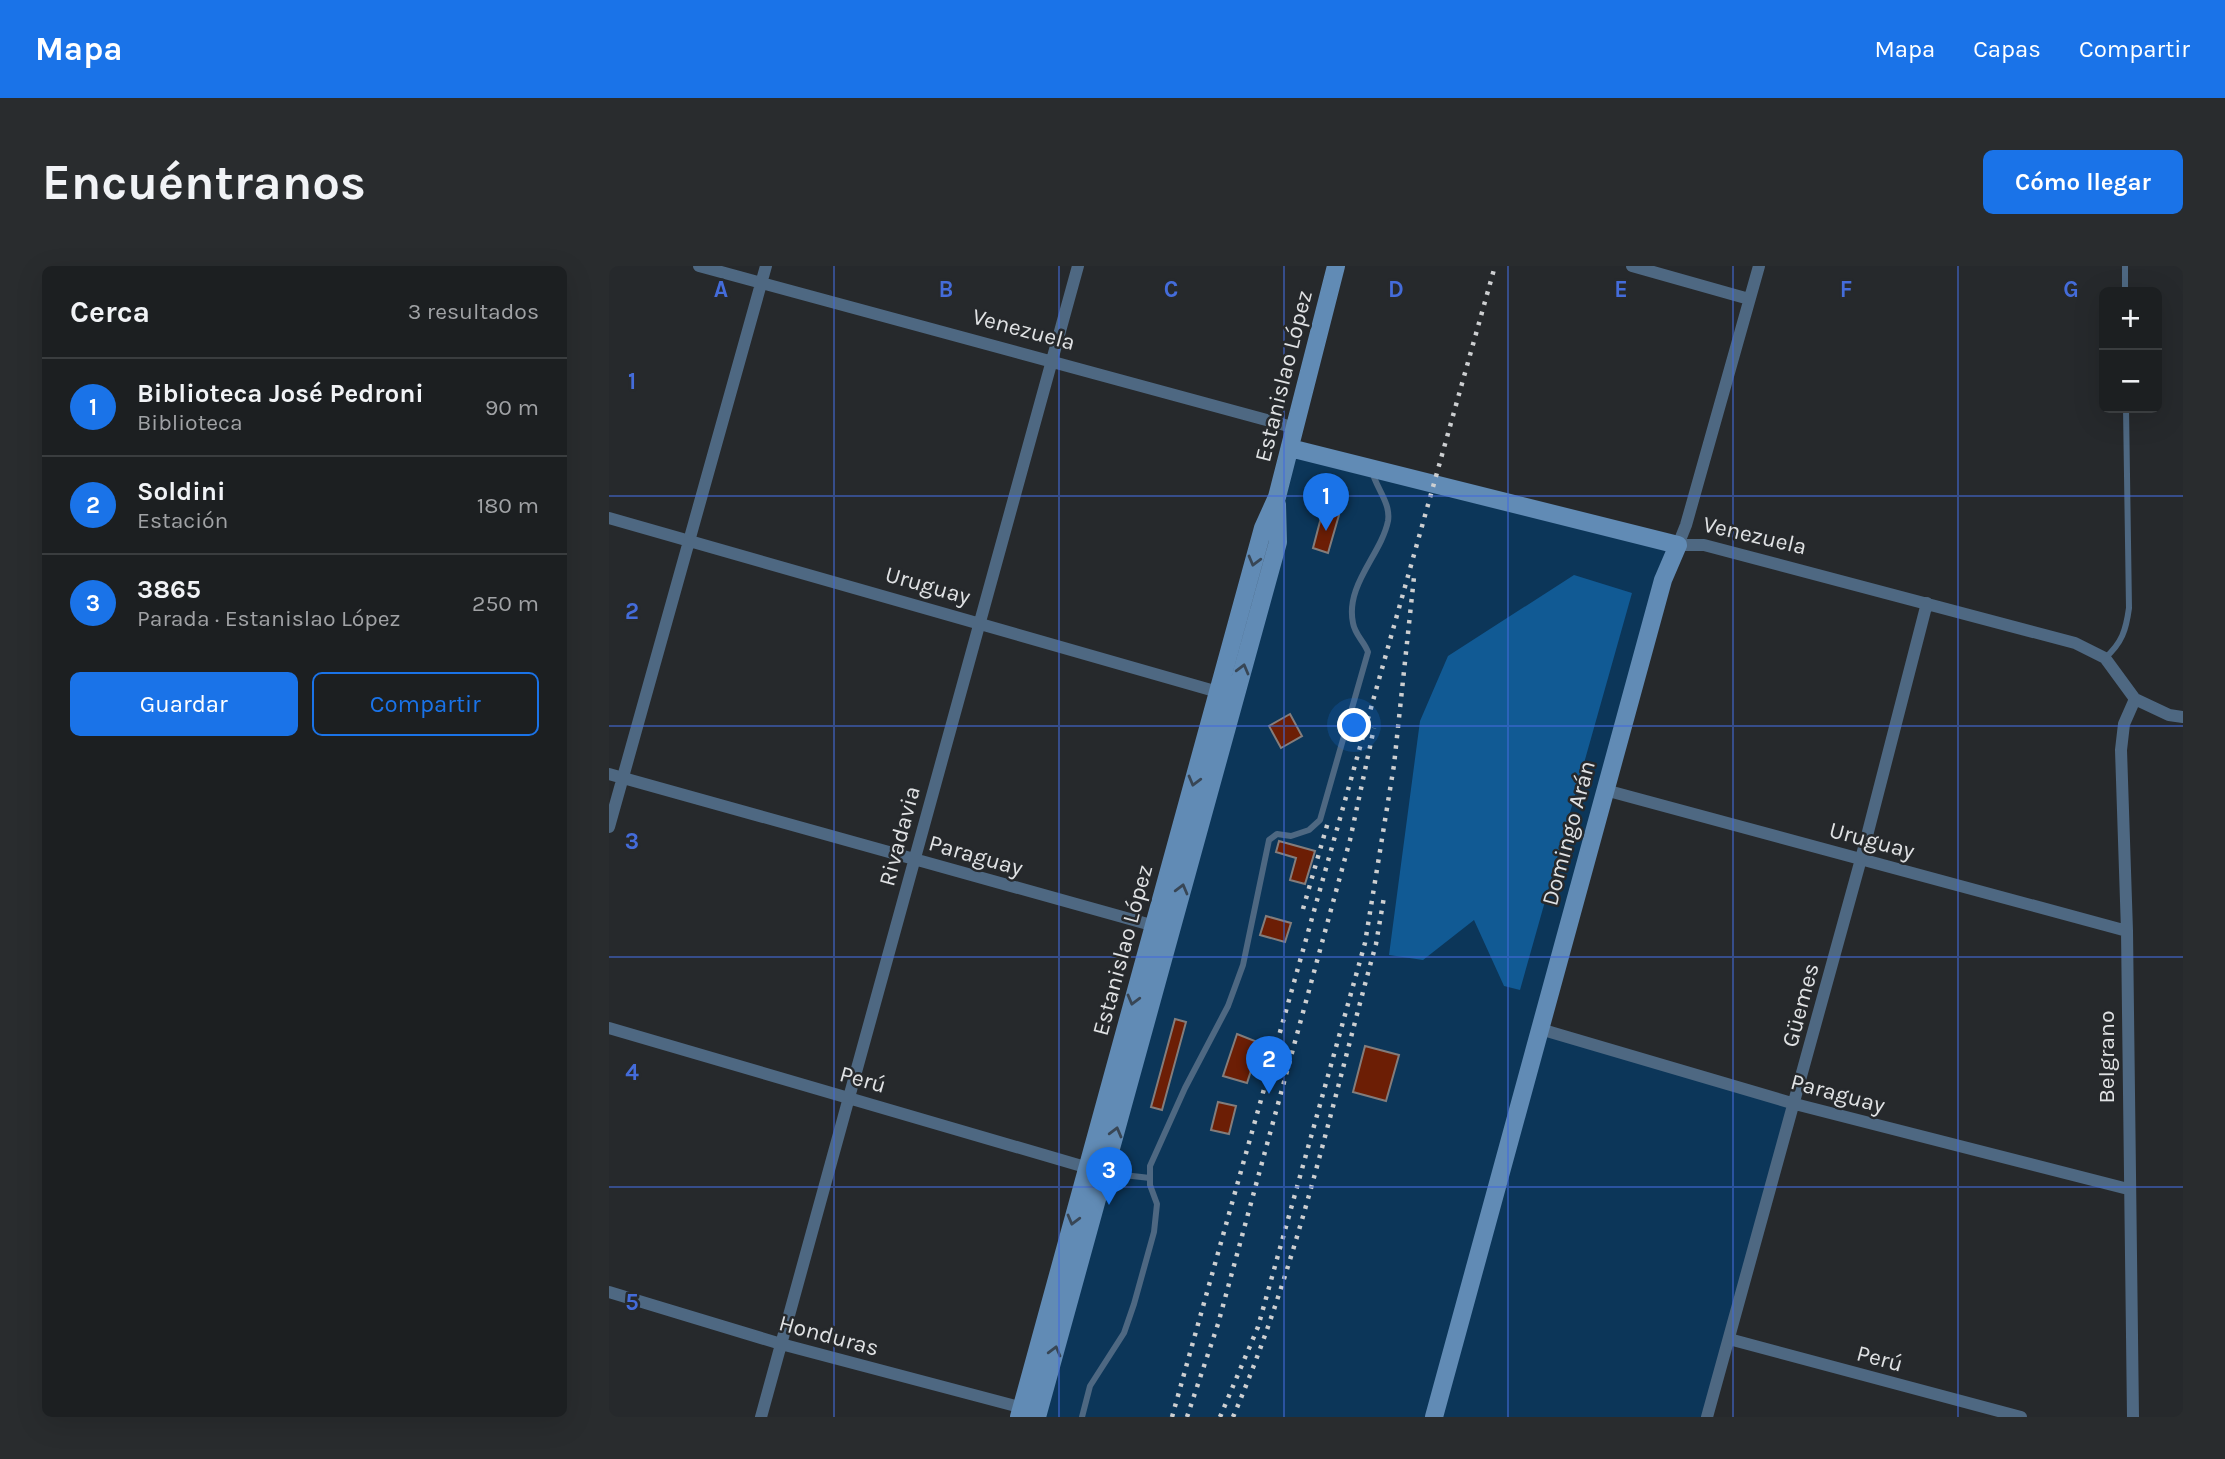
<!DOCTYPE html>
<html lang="es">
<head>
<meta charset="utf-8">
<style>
	:root { --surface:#1c1f21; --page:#292c2e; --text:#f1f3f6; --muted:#a0a2a5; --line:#3a3d3f; --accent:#1a73e8 }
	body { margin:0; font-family:Karla,sans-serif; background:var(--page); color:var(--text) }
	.controls { position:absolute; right:21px; top:21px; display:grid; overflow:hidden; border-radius:10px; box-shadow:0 7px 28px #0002 }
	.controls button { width:63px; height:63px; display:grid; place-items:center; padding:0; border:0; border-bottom:2px solid var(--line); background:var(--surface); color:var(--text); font:35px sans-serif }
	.you { position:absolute; left:746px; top:460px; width:24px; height:24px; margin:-18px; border:5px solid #fff; border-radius:50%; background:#1a73e8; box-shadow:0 0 0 10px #1a73e833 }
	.badge { display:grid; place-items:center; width:46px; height:46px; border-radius:50%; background:var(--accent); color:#fff; font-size:23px; font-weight:700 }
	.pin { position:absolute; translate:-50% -58px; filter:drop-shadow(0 2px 4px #0008) }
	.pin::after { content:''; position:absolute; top:37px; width:24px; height:21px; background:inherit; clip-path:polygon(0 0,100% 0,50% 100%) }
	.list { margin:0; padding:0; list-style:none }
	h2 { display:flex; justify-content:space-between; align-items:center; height:91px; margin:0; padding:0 28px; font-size:30px }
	h2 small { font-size:23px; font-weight:400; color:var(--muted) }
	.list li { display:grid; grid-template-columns:46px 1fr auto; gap:21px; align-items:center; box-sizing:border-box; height:98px; padding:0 28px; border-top:2px solid var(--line) }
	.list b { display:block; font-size:26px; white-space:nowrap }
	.list p { margin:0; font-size:23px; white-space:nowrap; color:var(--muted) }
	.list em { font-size:23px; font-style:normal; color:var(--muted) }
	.actions { display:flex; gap:14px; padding:21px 28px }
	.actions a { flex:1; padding:16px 0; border:2px solid var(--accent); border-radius:10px; text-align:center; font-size:24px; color:var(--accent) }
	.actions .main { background:var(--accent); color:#fff }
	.map { position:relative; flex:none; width:1574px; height:1151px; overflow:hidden; border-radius:10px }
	header { display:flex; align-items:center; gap:42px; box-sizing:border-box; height:98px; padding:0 35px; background:var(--accent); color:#fff }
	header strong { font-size:33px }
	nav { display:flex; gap:38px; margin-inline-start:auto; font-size:24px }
	.intro { display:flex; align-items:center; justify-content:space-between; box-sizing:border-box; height:168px; padding:0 42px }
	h1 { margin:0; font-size:49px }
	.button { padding:18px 32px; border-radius:10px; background:var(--accent); color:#fff; font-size:24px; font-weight:700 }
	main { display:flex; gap:42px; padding:0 42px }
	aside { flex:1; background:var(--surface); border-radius:10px; box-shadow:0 7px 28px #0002 }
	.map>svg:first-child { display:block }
	.green { fill:#0c3659 }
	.forest { fill:#115a94 }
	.building { fill:#6c1e05; stroke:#837d7c; stroke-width:2 }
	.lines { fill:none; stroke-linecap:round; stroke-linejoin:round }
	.lane { stroke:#4e6882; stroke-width:6 }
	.street { stroke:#4e6882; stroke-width:12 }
	.secondary { stroke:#618bb5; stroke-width:18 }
	.rail { stroke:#cdcfd1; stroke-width:4.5; stroke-dasharray:3.5 7; stroke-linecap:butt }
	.oneway { stroke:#384655 }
	.grid { fill:none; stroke:#446cda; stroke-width:2; stroke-opacity:0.55 }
	.labels { text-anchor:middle; stroke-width:5; stroke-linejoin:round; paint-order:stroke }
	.street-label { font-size:23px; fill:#e0e2e4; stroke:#26292c }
	.grid-label { font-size:23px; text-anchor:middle; font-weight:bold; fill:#446cda; stroke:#26292c; stroke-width:5; stroke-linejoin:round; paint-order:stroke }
</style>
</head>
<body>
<header>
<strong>Mapa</strong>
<nav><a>Mapa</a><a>Capas</a><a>Compartir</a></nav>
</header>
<div class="intro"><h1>Encuéntranos</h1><a class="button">Cómo llegar</a></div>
<main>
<aside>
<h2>Cerca<small>3 resultados</small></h2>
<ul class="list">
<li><span class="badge">1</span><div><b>Biblioteca José Pedroni</b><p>Biblioteca</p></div><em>90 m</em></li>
<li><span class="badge">2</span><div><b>Soldini</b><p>Estación</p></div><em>180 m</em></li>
<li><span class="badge">3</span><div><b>3865</b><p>Parada · Estanislao López</p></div><em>250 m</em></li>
</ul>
<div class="actions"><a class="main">Guardar</a><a>Compartir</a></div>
</aside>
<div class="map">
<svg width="1574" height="1151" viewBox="0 0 1574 1151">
	<rect width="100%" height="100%" fill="#26292c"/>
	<path class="green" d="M681 182 1069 279 931 763 1186 838 1098 1151H428L669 276Z"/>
	<path class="forest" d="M965 309 1023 327 911 724 895 720 865 654 814 694 780 689 811 455 839 390Z"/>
	<path class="building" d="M714 244 730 249 719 287 704 282Z
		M681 448 693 470 672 482 660 460Z
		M670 575 706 585 696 618 681 614 687 592 667 586Z
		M657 650 682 657 676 676 651 669Z
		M566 753 577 756 553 844 542 841Z
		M628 768 651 777 638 817 614 810Z
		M756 780 790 789 777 835 744 826Z
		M609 836 627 840 620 868 602 864Z"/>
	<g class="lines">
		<path class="lane" d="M1516 0V26
			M1496 392C1513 377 1517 364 1520 342L1517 142
			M497 907 541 912
			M473 1151 481 1120 515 1067 525 1038 545 966 548 938 541 919V900L576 822 619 740 634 699 660 574 668 568 682 570 700 564 711 554 759 386C755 375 746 369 744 357 736 319 772 289 779 255 782 237 767 222 763 205"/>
		<path class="street" d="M90 0 687 162
			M1023 0 1140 33
			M1150 0 1077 259 1069 279H1095L1466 377 1496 392 1526 433 1560 449 1574 451
			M0 252 616 428
			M0 508 553 662
			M996 524 1518 665
			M0 561 157 0
			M0 762 483 903
			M931 763 1186 838 1519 923
			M0 1026 172 1078 418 1143
			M1120 1073 1412 1151
			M152 1151 469 0
			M1098 1151 1252 593 1318 337
			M1524 1151 1518 665 1512 484 1515 458 1526 433"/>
		<path class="secondary" d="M681 182 1069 279 1054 314 825 1151
			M410 1151 654 262 668 231 727 0
			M428 1151 669 276 668 238"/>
		<path class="rail" d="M694 643 719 556
			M563 1151 886 0
			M578 1151 609 1058 741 574 765 462
			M611 1151 649 1061 756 677 785 499 805 311
			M624 1151C689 1000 723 836 767 678L775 631"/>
	</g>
	<defs><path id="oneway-chevron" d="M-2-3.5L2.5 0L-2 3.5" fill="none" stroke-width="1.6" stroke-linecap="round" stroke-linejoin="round" transform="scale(1.75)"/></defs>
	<g class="oneway">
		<use href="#oneway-chevron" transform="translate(645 295) rotate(105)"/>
		<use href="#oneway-chevron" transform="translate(634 403) rotate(-75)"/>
		<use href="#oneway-chevron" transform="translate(585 515) rotate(105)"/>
		<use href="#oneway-chevron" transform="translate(573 623) rotate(-75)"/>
		<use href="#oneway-chevron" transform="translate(524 734) rotate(105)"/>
		<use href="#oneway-chevron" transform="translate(507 866) rotate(-75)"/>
		<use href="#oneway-chevron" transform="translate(464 954) rotate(105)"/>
		<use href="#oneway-chevron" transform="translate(446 1085) rotate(-75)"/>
	</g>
	<path class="grid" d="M225 0V1151M450 0V1151M675 0V1151M899 0V1151M1124 0V1151M1349 0V1151M0 230H1574M0 460H1574M0 691H1574M0 921H1574"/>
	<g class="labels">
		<g class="street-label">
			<text transform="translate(415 63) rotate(15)" y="8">Venezuela</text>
			<text transform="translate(674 110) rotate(-76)" y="8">Estanislao López</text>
			<text transform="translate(1146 269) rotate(13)" y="8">Venezuela</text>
			<text transform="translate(319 319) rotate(16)" y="8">Uruguay</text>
			<text transform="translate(959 567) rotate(-75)" y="8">Domingo Arán</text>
			<text transform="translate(290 570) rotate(-75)" y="8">Rivadavia</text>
			<text transform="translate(1263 574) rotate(15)" y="8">Uruguay</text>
			<text transform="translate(367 589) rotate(16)" y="8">Paraguay</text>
			<text transform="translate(513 684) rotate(-75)" y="8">Estanislao López</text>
			<text transform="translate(1191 739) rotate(-75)" y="8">Güemes</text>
			<text transform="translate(1497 791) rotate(-90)" y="8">Belgrano</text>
			<text transform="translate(254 813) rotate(16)" y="8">Perú</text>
			<text transform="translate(1229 827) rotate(15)" y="8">Paraguay</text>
			<text transform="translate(220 1069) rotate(15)" y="8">Honduras</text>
			<text transform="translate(1271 1092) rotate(15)" y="8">Perú</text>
		</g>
	</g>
	<g class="grid-label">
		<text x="112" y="31">A</text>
		<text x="337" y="31">B</text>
		<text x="562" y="31">C</text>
		<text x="787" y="31">D</text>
		<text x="1012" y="31">E</text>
		<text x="1237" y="31">F</text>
		<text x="1462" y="31">G</text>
		<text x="23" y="123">1</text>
		<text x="23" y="353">2</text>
		<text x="23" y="583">3</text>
		<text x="23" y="814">4</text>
		<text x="23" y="1044">5</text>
	</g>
</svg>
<div class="controls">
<button>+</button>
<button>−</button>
</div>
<div class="you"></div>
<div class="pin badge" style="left:717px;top:265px">1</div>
<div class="pin badge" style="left:660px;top:828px">2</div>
<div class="pin badge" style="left:500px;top:939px">3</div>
</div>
</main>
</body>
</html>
